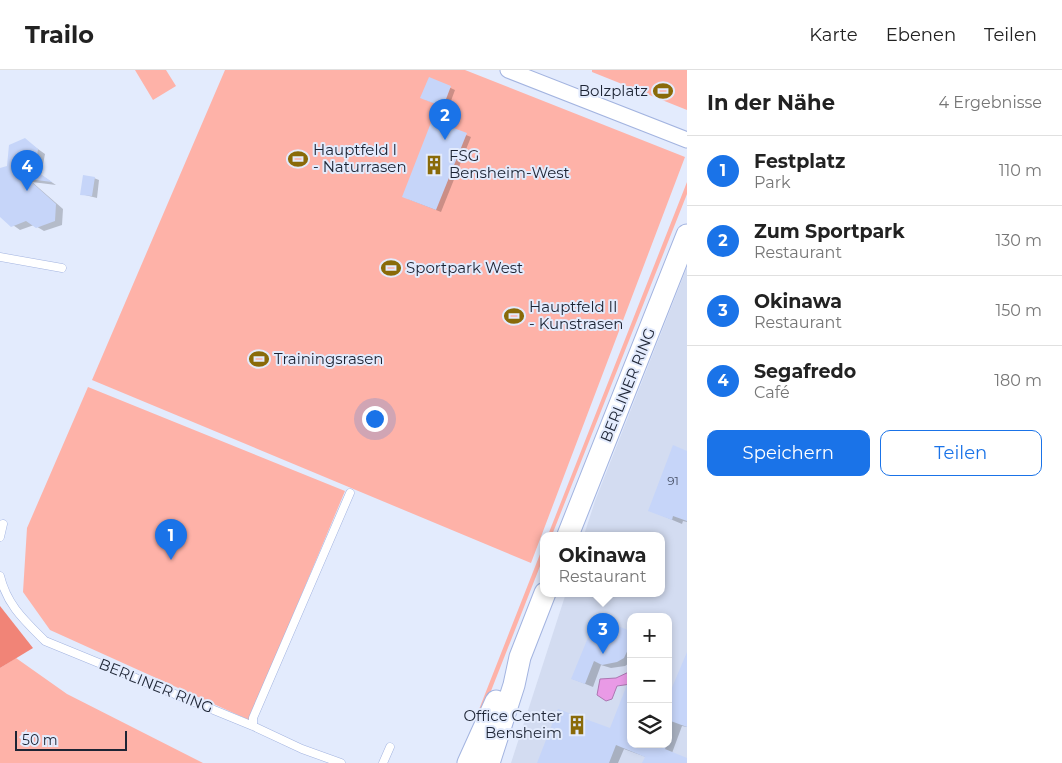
<!DOCTYPE html>
<html lang="de">
<head>
<meta charset="utf-8">
<style>
	:root { --surface:#fff; --page:#f6f6f6; --text:#222; --muted:#767676; --line:#e0e0e0; --accent:#1a73e8 }
	body { margin:0; font-family:Montserrat,sans-serif; background:var(--page); color:var(--text) }
	.controls { position:absolute; right:15px; bottom:15px; display:grid; overflow:hidden; border-radius:10px; box-shadow:0 2px 8px #0003 }
	.controls button { width:45px; height:45px; display:grid; place-items:center; padding:0; border:0; border-bottom:1px solid var(--line); background:var(--surface); color:var(--text); font:25px sans-serif }
	.scale { position:absolute; left:15px; bottom:12px; width:112px; box-sizing:border-box; padding-left:5px; border:2px solid #1d2434; border-top:0; font-size:14px; line-height:18px; white-space:nowrap; color:#1d2434; -webkit-text-stroke:4px #e3ebfd; paint-order:stroke }
	.you { position:absolute; left:374px; top:348px; width:18px; height:18px; margin:-12px; border:4px solid #fff; border-radius:50%; background:#1a73e8; box-shadow:0 0 0 8px #1a73e833 }
	.badge { display:grid; place-items:center; width:32px; height:32px; border-radius:50%; background:var(--accent); color:#fff; font-size:16px; font-weight:700 }
	.pin { position:absolute; translate:-50% -41px; filter:drop-shadow(0 1px 2px #0008) }
	.pin::after { content:''; position:absolute; top:26px; width:18px; height:15px; background:inherit; clip-path:polygon(0 0,100% 0,50% 100%) }
	.popup { position:absolute; left:540px; top:462px; width:125px; height:65px; box-sizing:border-box; display:grid; place-content:center; border-radius:10px; background:var(--surface); filter:drop-shadow(0 1px 4px #0005); font-size:16px; white-space:nowrap; color:var(--muted) }
	.popup b { font-size:19px; color:var(--text) }
	.popup::after { content:''; position:absolute; left:50%; top:100%; margin-left:-10px; border:10px solid transparent; border-top-color:var(--surface) }
	.list { margin:0; padding:0; list-style:none }
	h2 { display:flex; justify-content:space-between; align-items:center; height:65px; margin:0; padding:0 20px; font-size:21px }
	h2 small { font-size:16px; font-weight:400; color:var(--muted) }
	.list li { display:grid; grid-template-columns:32px 1fr auto; gap:15px; align-items:center; box-sizing:border-box; height:70px; padding:0 20px; border-top:1px solid var(--line) }
	.list b { display:block; font-size:19px; white-space:nowrap }
	.list p { margin:0; font-size:16px; white-space:nowrap; color:var(--muted) }
	.list em { font-size:16px; font-style:normal; color:var(--muted) }
	.actions { display:flex; gap:10px; padding:15px 20px }
	.actions a { flex:1; padding:11px 0; border:1px solid var(--accent); border-radius:10px; text-align:center; font-size:18px; color:var(--accent) }
	.actions .main { background:var(--accent); color:#fff }
	.icon { flex:none; width:28px; height:28px; fill:none; stroke:currentColor; stroke-width:2; stroke-linecap:round; stroke-linejoin:round }
	.map { position:relative; flex:none; width:687px; height:693px; overflow:hidden }
	header { display:flex; align-items:center; gap:30px; box-sizing:border-box; height:70px; padding:0 25px; background:var(--surface); border-bottom:1px solid var(--line) }
	header strong { font-size:24px }
	nav { display:flex; gap:28px; margin-inline-start:auto; font-size:18px }
	main { display:flex }
	aside { flex:1; background:var(--surface) }
	.map>svg:first-child { display:block }
	.built { fill:#d3dcf1; fill-rule:evenodd }
	.green { fill:#feb2a8 }
	.forest { fill:#f18477 }
	.water { fill:#e99ae6; stroke:#ac77b1 }
	.shadow { fill:#0003 }
	.building { fill:#c6d5f9 }
	.lines { fill:none; stroke-linecap:round; stroke-linejoin:round }
	.lane-casing { stroke:#a3b4e0; stroke-width:9 }
	.street-casing { stroke:#a3b4e0; stroke-width:17 }
	.secondary-casing { stroke:#a3b4e0; stroke-width:23 }
	.lane { stroke:#fff; stroke-width:8 }
	.street { stroke:#fff; stroke-width:15 }
	.secondary { stroke:#fff; stroke-width:21 }
	.labels { text-anchor:middle; stroke-width:4; stroke-linejoin:round; paint-order:stroke }
	.number-label { font-size:12px; fill:#475065 }
	.poi-label { font-size:15px; fill:#1d2434; stroke:#e3ebfd; text-anchor:start }
	.street-label { font-size:15px; fill:#1d2434; stroke:#e3ebfd }
</style>
</head>
<body>
<header>
<strong>Trailo</strong>
<nav><a>Karte</a><a>Ebenen</a><a>Teilen</a></nav>
</header>
<main>
<div class="map">
<svg width="687" height="693" viewBox="0 0 687 693">
	<rect width="100%" height="100%" fill="#e3ebfd"/>
	<path class="built" d="M687 197V693H511L566 523H662V465H584L595 431ZM631 547H668V674H631Z"/>
	<path class="green" d="M135 0H166L176 16 153 30Z
		M225 0H465L685 87 531 493 92 310Z
		M592 0H687V40L592 2Z
		M687 112V124L552 465H548Z
		M88 317 345 421 249 650 50 560 23 522 27 458Z
		M544 474V486L480 649 476 647Z
		M16 588 67 624 203 693H0V598Z"/>
	<path class="forest" d="M0 536 33 578 0 598Z"/>
	<path class="water" d="M631 601V614L617 616 612 629 606 631 597 625 600 609 616 608Z"/>
	<path class="shadow" d="M429 8 455 20 448 39 426 30Z
		M466 65 471 67 441 142 408 129Z
		M25 70 45 84 41 105 56 115 32 112 63 139 62 155 44 161 34 155 20 160 0 146V100L8 97Z
		M94 108 99 110 97 128 81 124Z
		M687 383V452L683 451 682 454 649 440Z
		M596 550 631 563V592L625 596 611 598 601 595 593 617 573 609Z
		M687 586V657L682 656 672 683 687 689V693H643L646 687 624 679 618 693H538L610 660 626 620 631 622V674H668V631Z"/>
	<path class="building" d="M429 7 451 16 443 37 420 28Z
		M432 50 467 63 436 140 402 127Z
		M25 68 38 79 35 100 52 112 28 109 56 134 55 151 36 158 26 151 11 157 0 147V98L7 96 9 75Z
		M83 105 95 107 92 126 80 125Z
		M673 375 687 381V451L673 446 672 450 648 441Z
		M596 548 631 561V573L624 588 617 592 602 595 594 591 585 614 571 609Z
		M687 582V657L668 650V627Z
		M630 607 631 674H667L665 679 687 688V693H642L645 687 616 675 609 693H537L558 639 610 658Z"/>
	<g class="lines">
		<defs>
			<path id="lane" d="M0 187 62 198
				M0 467 3 454
				M0 506C7 535 24 550 45 571L253 656 302 679 341 693
				M253 656V648L350 423
				M383 693 390 677"/>
			<path id="street" d="M508 0 687 70"/>
			<path id="secondary" d="M568 465 687 165
				M468 693 496 631
				M489 693 514 615 520 587 545 523"/>
		</defs>
		<use href="#lane" class="lane-casing"/>
		<use href="#street" class="street-casing"/>
		<use href="#secondary" class="secondary-casing"/>
		<use href="#lane" class="lane"/>
		<use href="#street" class="street"/>
		<use href="#secondary" class="secondary"/>
	</g>
	<defs>
		<symbol id="stadium-bare" viewBox="-9 -9 18 18"><path d="M0-5a6.5 5 0 1 0 0 10a6.5 5 0 1 0 0-10ZM-3.5-1.8h7v3.6h-7Z" fill="#896a09" stroke="#e3ebfd" stroke-width="2.5" paint-order="stroke"/></symbol>
		<symbol id="building-bare" viewBox="-9 -9 18 18"><path d="M-4-6H4V6H1V3H-1V6H-4ZM-2.5-4.3h1.7v1.8h-1.7ZM.8-4.3h1.7v1.8H.8ZM-2.5-1h1.7V.8h-1.7ZM.8-1h1.7V.8H.8Z" fill="#896a09" stroke="#e3ebfd" stroke-width="2.5" paint-order="stroke"/></symbol>
	</defs>
	<g fill-rule="evenodd">
		<use href="#stadium-bare" x="649" y="7" width="28" height="28"/>
		<use href="#stadium-bare" x="284" y="75" width="28" height="28"/>
		<use href="#building-bare" x="420" y="81" width="28" height="28"/>
		<use href="#stadium-bare" x="377" y="184" width="28" height="28"/>
		<use href="#stadium-bare" x="500" y="232" width="28" height="28"/>
		<use href="#stadium-bare" x="245" y="275" width="28" height="28"/>
		<use href="#building-bare" x="563" y="641" width="28" height="28"/>
	</g>
	<g class="labels">
		<g class="number-label">
			<text x="673" y="415">91</text>
		</g>
		<g class="poi-label">
			<text x="648" y="26" text-anchor="end">Bolzplatz</text>
			<text x="313" y="85">Hauptfeld I<tspan x="313" dy="17">- Naturrasen</tspan></text>
			<text x="449" y="91">FSG<tspan x="449" dy="17">Bensheim-West</tspan></text>
			<text x="406" y="203">Sportpark West</text>
			<text x="529" y="242">Hauptfeld II<tspan x="529" dy="17">- Kunstrasen</tspan></text>
			<text x="274" y="294">Trainingsrasen</text>
			<text x="562" y="651" text-anchor="end">Office Center<tspan x="562" dy="17">Bensheim</tspan></text>
		</g>
		<g class="street-label">
			<text transform="translate(628 315) rotate(-68)" y="5">BERLINER RING</text>
			<text transform="translate(156 616) rotate(22)" y="5">BERLINER RING</text>
		</g>
	</g>
</svg>
<div class="controls">
<button>+</button>
<button>−</button>
<button><svg class="icon" aria-label="layers" viewBox="0 0 24 24"><path d="M12 4l9 5-9 5-9-5zM3 14l9 5 9-5"/></svg></button>
</div>
<div class="scale">50 m</div>
<div class="you"></div>
<div class="pin badge" style="left:171px;top:490px">1</div>
<div class="pin badge" style="left:445px;top:70px">2</div>
<div class="pin badge" style="left:603px;top:584px">3</div>
<div class="popup"><b>Okinawa</b>Restaurant</div>
<div class="pin badge" style="left:27px;top:121px">4</div>
</div>
<aside>
<h2>In der Nähe<small>4 Ergebnisse</small></h2>
<ul class="list">
<li><span class="badge">1</span><div><b>Festplatz</b><p>Park</p></div><em>110 m</em></li>
<li><span class="badge">2</span><div><b>Zum Sportpark</b><p>Restaurant</p></div><em>130 m</em></li>
<li><span class="badge">3</span><div><b>Okinawa</b><p>Restaurant</p></div><em>150 m</em></li>
<li><span class="badge">4</span><div><b>Segafredo</b><p>Café</p></div><em>180 m</em></li>
</ul>
<div class="actions"><a class="main">Speichern</a><a>Teilen</a></div>
</aside>
</main>
</body>
</html>
